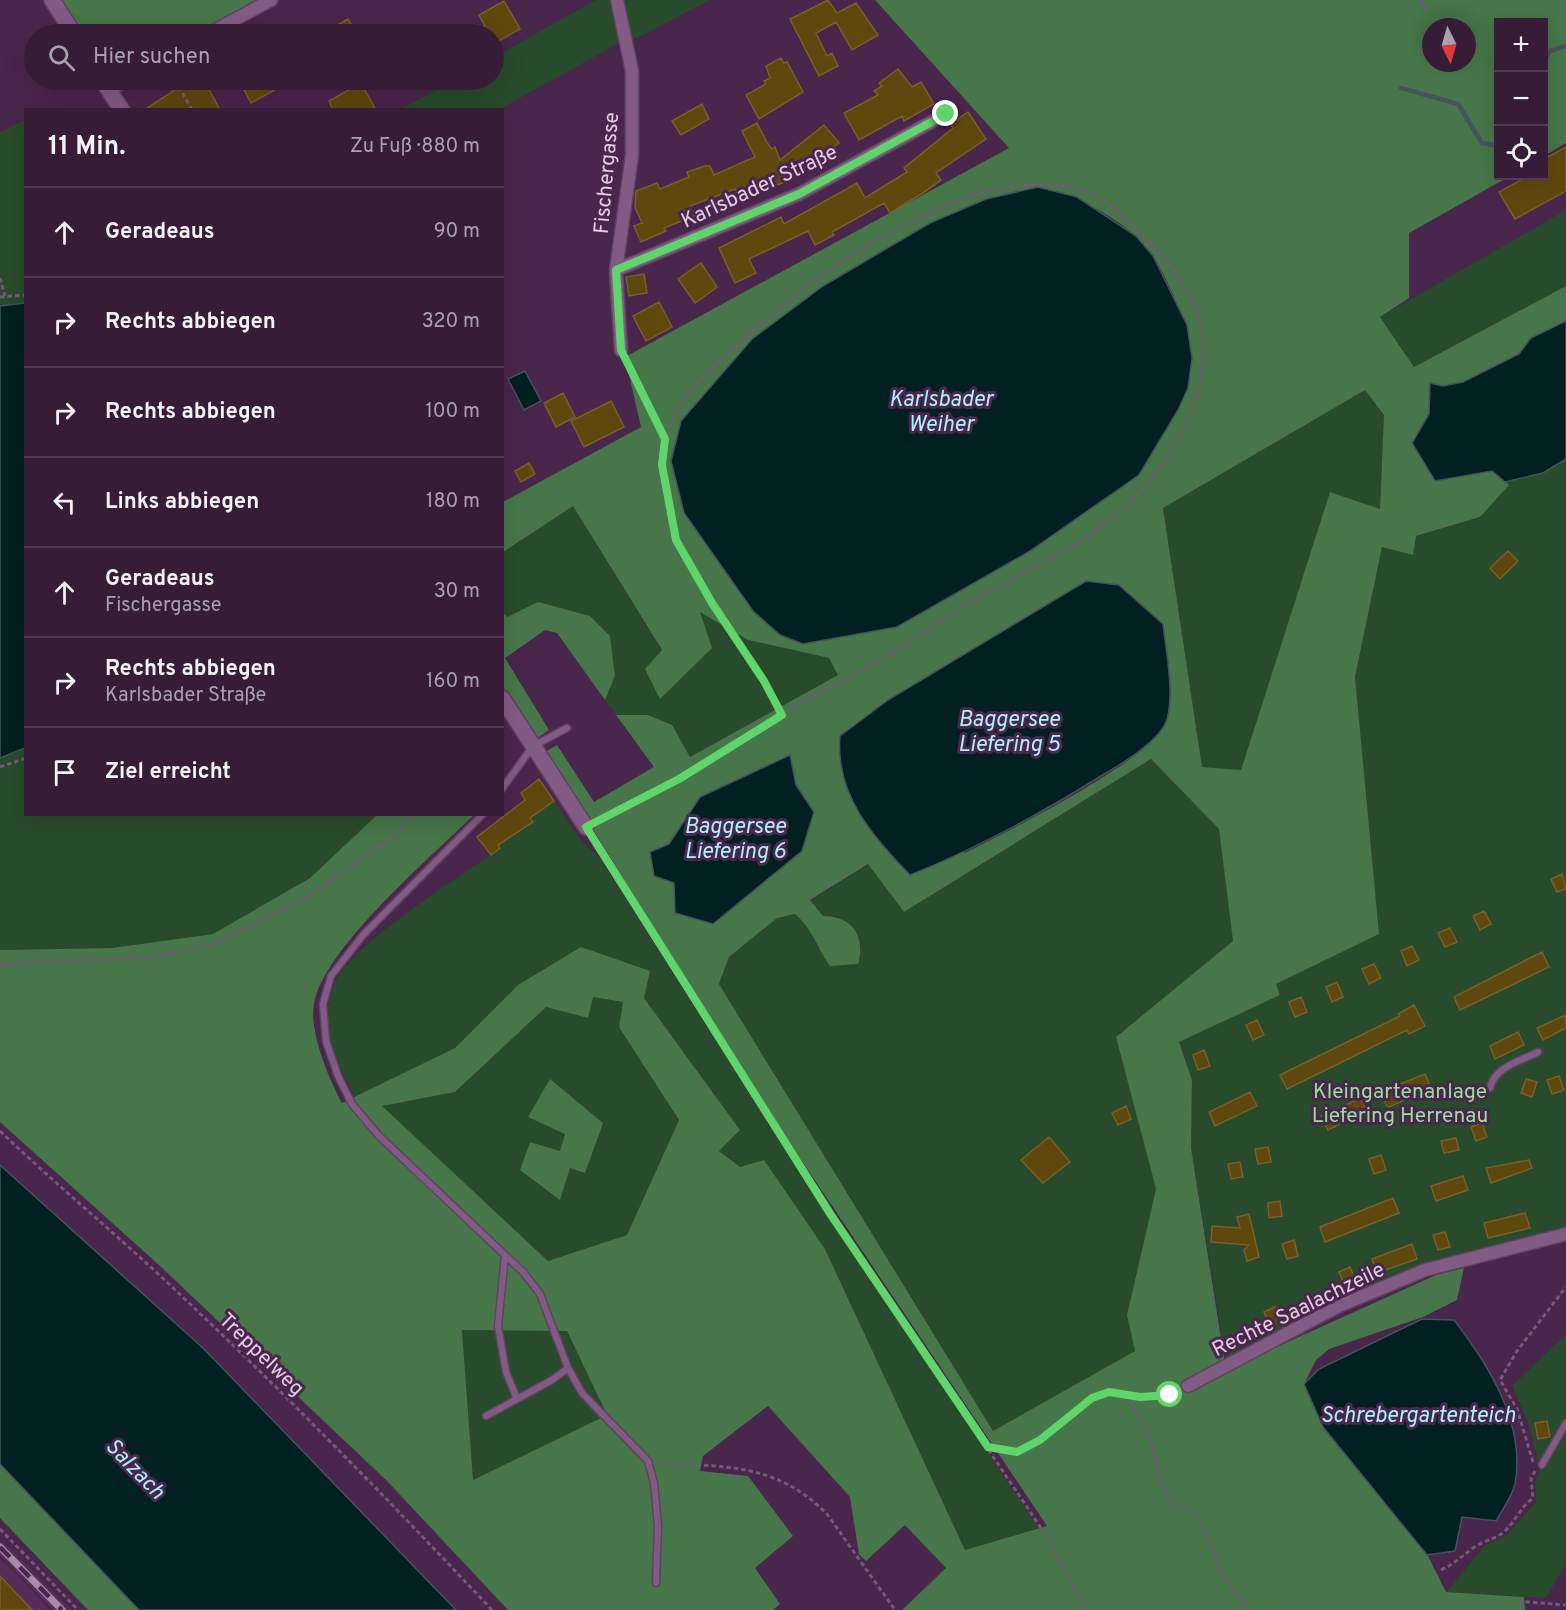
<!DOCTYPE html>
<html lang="de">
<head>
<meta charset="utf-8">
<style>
	:root { --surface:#371c38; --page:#422943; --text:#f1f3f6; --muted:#aaa1ae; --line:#513a53 }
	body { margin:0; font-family:Overpass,sans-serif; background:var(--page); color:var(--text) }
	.controls { position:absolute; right:18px; top:18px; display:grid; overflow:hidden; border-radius:0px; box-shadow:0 6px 24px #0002 }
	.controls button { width:54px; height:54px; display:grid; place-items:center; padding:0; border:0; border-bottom:2px solid var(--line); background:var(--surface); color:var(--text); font:30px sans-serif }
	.compass { position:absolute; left:1422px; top:18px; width:54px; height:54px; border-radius:50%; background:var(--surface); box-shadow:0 6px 24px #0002; rotate:175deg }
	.stop { position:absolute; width:18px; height:18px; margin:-14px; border:4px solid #5fd56b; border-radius:50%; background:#fff }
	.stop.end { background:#5fd56b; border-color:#fff; box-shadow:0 2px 6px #0008 }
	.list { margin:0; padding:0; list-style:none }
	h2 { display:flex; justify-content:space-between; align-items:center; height:78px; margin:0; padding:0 24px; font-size:26px }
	h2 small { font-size:20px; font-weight:400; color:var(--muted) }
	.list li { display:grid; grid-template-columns:39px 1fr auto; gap:18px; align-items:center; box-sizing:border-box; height:90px; padding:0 24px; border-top:2px solid var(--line) }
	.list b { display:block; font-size:22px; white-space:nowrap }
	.list p { margin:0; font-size:20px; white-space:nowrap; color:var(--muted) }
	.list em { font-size:20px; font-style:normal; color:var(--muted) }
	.icon { flex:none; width:33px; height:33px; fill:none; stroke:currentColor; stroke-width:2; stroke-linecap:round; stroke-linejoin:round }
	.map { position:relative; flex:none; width:1566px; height:1610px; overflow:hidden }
	.search { position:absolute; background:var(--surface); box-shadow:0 6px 24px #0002; left:24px; top:24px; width:480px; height:66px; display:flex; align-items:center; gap:15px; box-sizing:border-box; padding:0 21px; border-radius:33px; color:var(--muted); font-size:22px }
	.panel { position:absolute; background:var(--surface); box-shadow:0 6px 24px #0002; left:24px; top:108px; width:480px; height:708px; border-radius:0px }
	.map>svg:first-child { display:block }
	.built { fill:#562d58 }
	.green { fill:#284b2b; fill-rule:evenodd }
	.forest { fill:#467649; fill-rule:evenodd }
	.water { fill:#021f22; stroke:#45535c; stroke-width:1.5 }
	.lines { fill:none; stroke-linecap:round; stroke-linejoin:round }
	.stream { stroke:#45535c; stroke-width:4.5 }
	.building { fill:#5f480e; stroke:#77602a; stroke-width:1.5 }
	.service-casing { stroke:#604262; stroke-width:9 }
	.minor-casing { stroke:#604262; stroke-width:15 }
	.tertiary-casing { stroke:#604262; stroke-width:18 }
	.path { stroke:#775879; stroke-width:3; stroke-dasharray:4.5 3; stroke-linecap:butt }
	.service { stroke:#825b84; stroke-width:6 }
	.minor { stroke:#825b84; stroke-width:12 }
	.tertiary { stroke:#825b84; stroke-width:15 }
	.rail-casing { stroke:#a78ca8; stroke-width:7 }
	.rail { stroke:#49264b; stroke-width:4.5; stroke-dasharray:14; stroke-linecap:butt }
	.route { stroke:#5fd56b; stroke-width:8 }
	.labels { text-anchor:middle; stroke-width:6; stroke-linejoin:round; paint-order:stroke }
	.street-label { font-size:21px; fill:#e2cce3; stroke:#49264b }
	.park-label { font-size:21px; fill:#99e09c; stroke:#49264b }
	.water-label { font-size:22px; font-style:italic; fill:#abf2fa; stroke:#49264b }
</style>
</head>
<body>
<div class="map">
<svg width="1566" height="1610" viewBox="0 0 1566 1610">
	<rect width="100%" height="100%" fill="#49264b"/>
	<path class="built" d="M0 1540 15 1553 71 1610H53L0 1555Z
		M0 1559 15 1572 50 1610H0Z"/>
	<path class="green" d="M596 0H710L639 37 619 43 500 109 400 110 454 80H494V57Z
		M25 120 26 814 377 815 310 878 213 934 112 948 0 950V132Z
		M1566 210V286L1414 367 1380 317Z
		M1365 390 1384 415 1380 510 1330 493 1241 770 1202 767 1163 508Z
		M1566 459V1228L1433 1262 1226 1360 1191 1148 1192 1080 1179 1042 1280 995 1275 984 1378 934 1355 677 1382 547 1480 517 1505 482 1543 473Z
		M573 506 662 651 660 698 700 611 748 640 829 658 839 674 690 757 648 715H616L605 700 615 676 539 602 507 617 503 612V552Z
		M1151 759 1219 829 1233 941 1116 1037 1156 1189 1127 1314 1136 1351 993 1431 719 984 729 957 777 918 795 914 809 927 818 949 839 916H823L810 901 869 864 904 912Z
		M554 801 581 841 600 858 827 1216 1039 1528 965 1550 825 1249 740 1167 719 1151 740 1130 644 998 518 985 455 1048 356 1097C340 1070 321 1034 329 1002 331 994 334 983 338 976 372 930 452 883 500 848L498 845 533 822 530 818Z
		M592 997 623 1002 619 1027 679 1120 627 1235 548 1261 381 1106 455 1092 546 1007 588 1017ZM565 1134 585 1173 570 1168 560 1199 530 1142 560 1151Z
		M462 1330 567 1331 607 1415 473 1480Z
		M1566 1334V1563L1546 1598 1447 1592 1484 1546 1507 1535 1536 1502 1535 1481 1540 1470 1529 1425 1512 1386Z"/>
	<path class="forest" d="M62 0H260L197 34H83Z
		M875 0H1566V143L1544 156V22H1498V176H1510L1409 233V298L1380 317 1414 367 1566 286V321L1531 338 1519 354 1463 382 1443 386 1430 383 1429 414 1412 443 1435 481 1492 471 1509 485 1480 517 1416 536 1413 555 1382 547 1355 677 1379 934 1276 984 1280 995 1179 1042 1192 1080 1191 1148 1226 1370 1436 1275 1464 1268 1457 1300 1423 1317 1329 1349 1316 1360 1304 1384 1323 1427 1427 1554 1446 1592 1524 1597 1525 1610H902L946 1568 905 1525 866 1561 859 1554 850 1497 768 1406 703 1456 700 1471 748 1476 793 1536 755 1568 780 1604 773 1610H508L387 1481 159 1265 0 1122V950L112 948 213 934 310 878 377 815H474C432 856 323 949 314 1004 309 1032 329 1079 342 1103L455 1048 518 985 581 947 650 971 644 998 740 1130 719 1151 740 1167 764 1160 825 1249 965 1550 1047 1526 759 1097 545 752 557 745 594 802 654 767 616 715H648L672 725 690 757 838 675 829 658 748 640 700 612 712 648 660 699 645 669 662 650 573 506 503 552V502L641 427 625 357 1009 148ZM1431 27H1467V63H1431ZM1038 187C1080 198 1125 218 1152 255 1161 267 1167 282 1174 296L897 627 803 644 780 635 753 611 711 552 681 421 752 339 823 286 930 223 986 199ZM1365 390 1384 415 1380 509 1330 492 1241 770 1202 767 1163 508ZM956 661 1171 689C1169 699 1169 715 1165 725 1145 763 1008 831 965 853L887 700ZM790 756 796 785 814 812 750 893 713 924 674 883 650 852 669 844 700 797ZM1151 759 1219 829 1233 941 1116 1037 1156 1189 1127 1315 1135 1351 993 1431 719 984 729 957 777 918 795 914C813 930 816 946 830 966L858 964C866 936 852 916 823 916L810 900 868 864 904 912ZM593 997 623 1002 619 1027 679 1120 627 1235 548 1261 382 1106 455 1092 546 1007 588 1018ZM462 1330 567 1331 607 1415 473 1480Z
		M538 602 590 616 610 636 615 676 605 700 557 633 545 630 505 658 549 730 536 739 503 687V612L507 617Z
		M550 1079 603 1123 585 1173 570 1168 560 1200 520 1170 530 1142 560 1151 565 1134 528 1117Z
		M0 1464 139 1610H88L0 1518Z"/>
	<path class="water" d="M1038 187 1077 197 1136 236 1153 256 1187 325 1192 358 1188 388 1178 410 1139 475 1030 551 897 627 803 644 780 635 753 611 684 513 671 461 681 421 752 339 823 286 930 223 986 199Z
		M25 303V748L0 758V306Z
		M1566 321V459L1543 473 1505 482 1492 471 1435 481 1412 443 1429 414 1430 383 1443 386 1463 382 1519 354 1531 338Z
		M525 371 541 401 524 410 508 379Z
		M1086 581 1119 585 1163 624C1166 650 1176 701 1165 724 1155 744 1120 765 1101 776 1040 814 978 848 910 875 872 836 835 794 840 736L888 700Z
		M790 755 796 785 814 812 802 851 713 924 675 913 674 883 654 876 650 852 669 844 700 797Z
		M0 1165 204 1349 456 1610H139L0 1464Z
		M1422 1319 1454 1320C1489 1365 1526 1425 1515 1484 1512 1497 1502 1510 1496 1521L1462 1517 1455 1551 1427 1555 1323 1427 1304 1384 1319 1369Z"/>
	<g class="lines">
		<path class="stream" d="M1544 61 1550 51 1566 46
			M1401 88 1458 104 1482 143 1498 146"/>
	</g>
	<path class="building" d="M828 0 837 13 856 3 878 35 852 50 836 22 816 33 827 56 832 53 838 66 819 76 790 19Z
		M504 1 520 29 495 43 494 34H472L485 26 479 15Z
		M348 19 357 34H322Z
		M781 58 784 63 787 62 803 92 759 119 746 95 766 84 764 81 770 78 766 66Z
		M898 69 912 87 921 82 934 104 904 121 902 116 859 140 844 113 878 95 874 91 882 86 879 83Z
		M182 80H204L220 110H144L184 84Z
		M239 80H293L251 103Z
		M361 83 376 110H333L329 101Z
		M702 104 709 119 681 135 672 121Z
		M968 112 986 139 936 173 941 180 923 193 890 213 884 203 832 232 834 235 815 245 808 231 749 259 756 273 735 283 719 248 781 217 784 224 857 183 865 198 907 172 904 168 953 128 950 124Z
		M757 123 768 144 772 149 775 147 780 160 824 125 839 143 793 179 739 199 735 189 690 206 694 216 664 228 666 231 641 242 634 226 642 223 635 207 636 191 657 183 660 189 689 177 687 172 705 166H710L714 175 755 157 742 131Z
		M1566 147V191L1515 219 1499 192 1528 176H1544V159Z
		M701 263 717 287 695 303 678 279Z
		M644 274 647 293 629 296 626 277Z
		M659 302 672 327 646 341 633 316Z
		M563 393 575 417 556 427 544 403Z
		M611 401 624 427 584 447 571 421Z
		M529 463 535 474 521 482 515 471Z
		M1508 551 1518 561 1500 579 1490 568Z
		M539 779 554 801 530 818 533 822 498 845 500 848 491 855 477 837 525 800 521 793Z
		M1562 874 1566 889 1557 892 1551 879Z
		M1484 911 1491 924 1480 930 1473 916Z
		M1450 928 1457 942 1445 947 1438 933Z
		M1412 946 1419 960 1407 966 1401 951Z
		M1542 952 1549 967 1460 1010 1454 997Z
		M1374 964 1381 978 1369 984 1362 969Z
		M1337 982 1343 997 1332 1002 1326 987Z
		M1301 997 1307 1012 1295 1017 1289 1002Z
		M1414 1005 1425 1026 1409 1034 1407 1030 1287 1089 1280 1075 1400 1016 1398 1014Z
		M1566 1015V1028L1543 1040 1537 1028Z
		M1257 1020 1264 1035 1253 1040 1246 1025Z
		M1518 1032 1524 1045 1495 1059 1490 1046Z
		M1204 1050 1210 1066 1198 1070 1193 1055Z
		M1425 1074 1431 1088 1389 1107 1386 1105 1381 1092Z
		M1559 1076 1564 1090 1552 1094 1547 1080Z
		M1526 1079 1537 1082 1532 1097 1521 1093Z
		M1250 1092 1257 1106 1215 1126 1209 1112Z
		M1361 1098 1366 1111 1328 1130 1321 1116Z
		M1126 1106 1131 1119 1118 1125 1112 1113Z
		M1482 1123 1487 1137 1476 1141 1471 1127Z
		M1049 1137 1070 1162 1043 1183 1021 1160Z
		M1456 1138 1459 1150 1444 1153 1441 1141Z
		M1268 1147 1271 1162 1258 1164 1255 1149Z
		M1381 1155 1386 1170 1374 1174 1369 1159Z
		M1529 1160 1532 1168 1491 1183 1486 1168Z
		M1240 1162 1243 1177 1231 1179 1228 1164Z
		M1463 1176 1468 1190 1436 1201 1431 1186Z
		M1393 1198 1399 1213 1325 1242 1320 1227Z
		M1280 1201 1282 1216 1269 1218 1268 1203Z
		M1525 1213 1530 1228 1488 1238 1484 1223Z
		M1249 1214 1259 1257 1247 1261 1244 1250 1249 1245 1211 1242 1212 1226 1240 1228 1237 1217Z
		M1445 1232 1450 1247 1438 1250 1433 1235Z
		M1294 1240 1298 1256 1287 1259 1282 1244Z
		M1412 1244 1417 1259 1377 1273 1372 1259Z
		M1350 1267 1356 1282 1345 1287 1339 1272Z
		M1275 1307 1281 1322 1270 1326 1264 1312Z
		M1547 1421 1550 1437 1538 1439 1535 1423Z
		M0 1576 32 1610H0Z"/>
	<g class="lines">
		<defs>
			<path id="service" d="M502 789 533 746 567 728
				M483 814 363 935 331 976 323 1004 326 1041 338 1076 352 1104 379 1136 524 1273 540 1294 568 1368 582 1393 648 1461 654 1483 658 1526 656 1583
				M1490 1088C1494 1067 1521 1061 1538 1052
				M505 1255 498 1326 506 1372 517 1399
				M486 1416 552 1380 568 1368
				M1542 1465 1566 1423"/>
			<path id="minor" d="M617 0 632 71V155L616 270 621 350
				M208 34 271 0
				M109 90 127 80
				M616 270 799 194 946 114
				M1188 1386 1339 1306 1425 1270 1566 1234"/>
			<path id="tertiary" d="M52 0 74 34
				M102 80 122 110
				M502 698 586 827"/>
		</defs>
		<use href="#service" class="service-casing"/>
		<use href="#minor" class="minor-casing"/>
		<use href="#tertiary" class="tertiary-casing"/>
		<path class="path" d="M1421 0 1428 12
			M175 80 192 110
			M0 278 5 296
			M0 297 26 295
			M626 360 665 439
			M0 767 26 758
			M598 820C626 806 653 793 680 778 714 758 747 736 781 715 820 692 861 671 901 647 922 635 941 620 962 607 1022 571 1089 546 1138 494 1185 446 1225 359 1189 294 1176 270 1156 249 1137 230 1115 208 1093 188 1060 185 1022 182 979 190 944 206 866 240 795 290 733 349 720 361 704 373 693 387 676 407 663 435 663 462 660 559 740 634 782 715
			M593 839 831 1215 1047 1537 1086 1610
			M0 964 147 958 212 945 304 899 392 838 415 814
			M0 1131C50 1179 104 1224 155 1271 272 1380 383 1494 492 1610
			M1128 1394 1154 1451 1160 1482 1171 1502 1198 1515 1223 1577 1249 1610
			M990 1447C998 1448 1010 1453 1018 1451 1048 1445 1067 1410 1094 1398 1121 1385 1149 1406 1176 1392
			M659 1462C727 1468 775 1462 827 1514L895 1610
			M1533 1462 1517 1409 1500 1380 1517 1351 1566 1287
			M0 1529 78 1610
			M1441 1570C1456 1563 1463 1555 1476 1546 1486 1540 1496 1539 1505 1531 1516 1520 1521 1507 1533 1498L1531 1479 1535 1471
			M1518 1601 1565 1605"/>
		<use href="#service" class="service"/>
		<use href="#minor" class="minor"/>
		<use href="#tertiary" class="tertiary"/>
		<defs>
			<path id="rail" d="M0 1547 62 1610"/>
		</defs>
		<use href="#rail" class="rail-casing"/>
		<use href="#rail" class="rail"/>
	</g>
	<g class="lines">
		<path class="route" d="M946 114 799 194 616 270 621 350 665 439 662 465 676 540 712 603 764 681 782 715 679 779 586 827 831 1215 988 1447 1017 1452 1040 1440 1092 1398 1109 1392 1140 1397 1170 1395"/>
	</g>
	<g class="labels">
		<g class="street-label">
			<text transform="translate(606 173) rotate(-85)" y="7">Fischergasse</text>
			<text transform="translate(759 186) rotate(-25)" y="7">Karlsbader Straße</text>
			<text transform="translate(1298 1309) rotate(-26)" y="7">Rechte Saalachzeile</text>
			<text transform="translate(262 1354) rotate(44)" y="7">Treppelweg</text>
		</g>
		<g class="park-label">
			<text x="1400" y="1098">Kleingartenanlage<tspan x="1400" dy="24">Liefering Herrenau</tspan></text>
		</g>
		<g class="water-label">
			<text x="941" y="406">Karlsbader<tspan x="941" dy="25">Weiher</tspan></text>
			<text x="1009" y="726">Baggersee<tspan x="1009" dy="25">Liefering 5</tspan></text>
			<text x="735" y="833">Baggersee<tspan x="735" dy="25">Liefering 6</tspan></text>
			<text x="1418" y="1422">Schrebergartenteich</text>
			<text transform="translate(136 1468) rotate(46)" y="8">Salzach</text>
		</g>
	</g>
</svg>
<div class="controls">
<button>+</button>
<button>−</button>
<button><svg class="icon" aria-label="locate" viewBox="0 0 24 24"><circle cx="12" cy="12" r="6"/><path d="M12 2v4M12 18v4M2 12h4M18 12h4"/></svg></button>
</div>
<svg class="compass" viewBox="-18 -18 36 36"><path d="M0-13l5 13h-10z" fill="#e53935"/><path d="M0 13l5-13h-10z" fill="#aaa1ae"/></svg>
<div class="stop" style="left:1170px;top:1395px"></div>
<div class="stop end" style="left:946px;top:114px"></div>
<div class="search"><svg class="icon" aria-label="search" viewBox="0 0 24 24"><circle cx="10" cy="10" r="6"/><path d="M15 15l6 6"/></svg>Hier suchen</div>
<section class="panel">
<h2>11 Min.<small>Zu Fuß · 880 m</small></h2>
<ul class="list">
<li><svg class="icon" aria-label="ahead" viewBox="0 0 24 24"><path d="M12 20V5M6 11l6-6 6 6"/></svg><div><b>Geradeaus</b></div><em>90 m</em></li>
<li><svg class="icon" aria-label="right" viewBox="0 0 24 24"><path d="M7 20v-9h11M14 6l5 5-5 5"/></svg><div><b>Rechts abbiegen</b></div><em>320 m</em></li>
<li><svg class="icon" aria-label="right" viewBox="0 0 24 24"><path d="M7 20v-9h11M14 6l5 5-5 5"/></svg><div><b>Rechts abbiegen</b></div><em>100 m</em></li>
<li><svg class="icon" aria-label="left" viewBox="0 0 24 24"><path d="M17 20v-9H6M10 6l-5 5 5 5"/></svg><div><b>Links abbiegen</b></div><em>180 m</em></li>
<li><svg class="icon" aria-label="ahead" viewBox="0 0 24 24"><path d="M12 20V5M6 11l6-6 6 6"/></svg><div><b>Geradeaus</b><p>Fischergasse</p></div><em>30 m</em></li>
<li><svg class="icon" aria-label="right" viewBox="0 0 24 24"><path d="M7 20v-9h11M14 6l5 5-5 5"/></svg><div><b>Rechts abbiegen</b><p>Karlsbader Straße</p></div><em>160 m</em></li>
<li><svg class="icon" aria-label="arrive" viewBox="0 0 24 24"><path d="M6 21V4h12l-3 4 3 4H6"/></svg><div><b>Ziel erreicht</b></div></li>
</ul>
</section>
</div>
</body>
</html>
